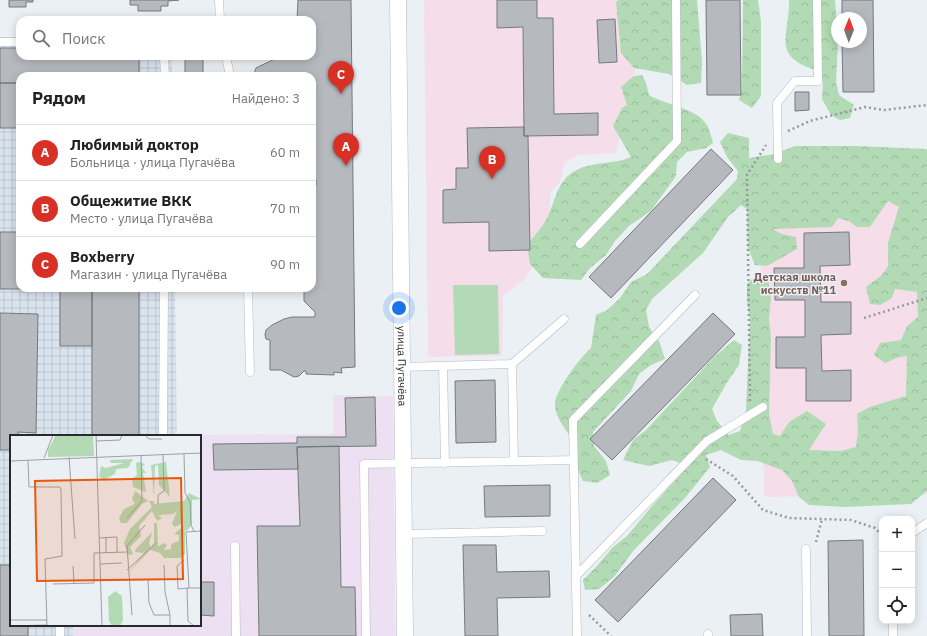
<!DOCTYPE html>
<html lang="ru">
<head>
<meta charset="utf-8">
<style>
	:root { --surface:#fff; --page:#f6f6f6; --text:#222; --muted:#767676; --line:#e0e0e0; --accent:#d93025 }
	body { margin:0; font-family:"IBM Plex Sans",sans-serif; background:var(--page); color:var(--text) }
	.controls { position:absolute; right:12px; bottom:12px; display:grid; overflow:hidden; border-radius:8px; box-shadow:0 2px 10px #0003 }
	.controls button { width:36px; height:36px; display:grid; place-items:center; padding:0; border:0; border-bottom:1px solid var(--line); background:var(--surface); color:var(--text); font:20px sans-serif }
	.compass { position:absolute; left:831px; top:12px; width:36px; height:36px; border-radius:50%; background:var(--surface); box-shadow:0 2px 10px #0003; rotate:1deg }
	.you { position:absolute; left:399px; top:308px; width:14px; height:14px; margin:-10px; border:3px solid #fff; border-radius:50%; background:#1a73e8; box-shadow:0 0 0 6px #1a73e833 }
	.badge { display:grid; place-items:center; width:26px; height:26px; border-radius:50%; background:var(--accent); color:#fff; font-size:13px; font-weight:700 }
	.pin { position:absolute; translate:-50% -33px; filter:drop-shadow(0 1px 2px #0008) }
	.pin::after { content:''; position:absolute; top:21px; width:14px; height:12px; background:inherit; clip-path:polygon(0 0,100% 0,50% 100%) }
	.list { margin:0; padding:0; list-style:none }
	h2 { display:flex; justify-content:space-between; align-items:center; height:52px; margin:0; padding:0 16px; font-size:17px }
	h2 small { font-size:13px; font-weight:400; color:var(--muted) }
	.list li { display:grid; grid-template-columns:26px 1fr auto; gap:12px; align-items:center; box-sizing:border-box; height:56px; padding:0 16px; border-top:1px solid var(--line) }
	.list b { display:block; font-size:15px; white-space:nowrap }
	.list p { margin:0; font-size:13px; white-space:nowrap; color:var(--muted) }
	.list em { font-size:13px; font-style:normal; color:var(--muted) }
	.icon { flex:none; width:22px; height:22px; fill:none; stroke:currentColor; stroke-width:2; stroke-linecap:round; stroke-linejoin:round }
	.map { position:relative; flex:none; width:927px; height:636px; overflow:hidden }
	.search { position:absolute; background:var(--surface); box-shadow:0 2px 10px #0003; left:16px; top:16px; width:300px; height:44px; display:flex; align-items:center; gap:10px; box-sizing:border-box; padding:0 14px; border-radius:12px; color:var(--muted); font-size:15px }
	.panel { position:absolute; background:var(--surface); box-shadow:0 2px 10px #0003; left:16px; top:72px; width:300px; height:220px; border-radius:12px }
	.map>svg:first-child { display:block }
	.commercial { fill:#ede0f3 }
	.industrial { fill:url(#industrial-grid) }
	.education { fill:#f5deea }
	.grass { fill:#b2dab4 }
	.forest { fill:url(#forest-crowns) }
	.building { fill:#b6babf; stroke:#75797e }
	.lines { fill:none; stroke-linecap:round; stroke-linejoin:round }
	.lane-casing { stroke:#b6babf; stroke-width:9 }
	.street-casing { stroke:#b6babf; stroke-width:17 }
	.path { stroke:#969a9e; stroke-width:2.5; stroke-dasharray:2 3; stroke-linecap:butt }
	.lane { stroke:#fff; stroke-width:8 }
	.street { stroke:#fff; stroke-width:16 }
	.education-dot { fill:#8d6e63; stroke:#ebf0f5; stroke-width:1.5 }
	.labels { text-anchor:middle; stroke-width:3; stroke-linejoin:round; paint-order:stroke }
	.education-label { font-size:11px; font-weight:bold; fill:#785e54; stroke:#ebf0f5; text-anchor:end }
	.street-label { font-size:11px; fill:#27292b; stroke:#ebf0f5 }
	.inset-road { fill:none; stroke:#9da0a4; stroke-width:1 }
	.view { fill:#e8590c; fill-opacity:0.15; stroke:#e8590c; stroke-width:2 }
	.inset-edge { fill:none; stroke:#27292b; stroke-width:2 }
</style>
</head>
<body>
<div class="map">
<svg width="927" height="636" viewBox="0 0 927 636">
	<defs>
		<pattern id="industrial-grid" width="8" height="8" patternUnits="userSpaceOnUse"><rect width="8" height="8" fill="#dae4ef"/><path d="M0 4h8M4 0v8" fill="none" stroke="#bbc4cd"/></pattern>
		<pattern id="forest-crowns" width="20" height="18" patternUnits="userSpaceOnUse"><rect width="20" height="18" fill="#b2dab4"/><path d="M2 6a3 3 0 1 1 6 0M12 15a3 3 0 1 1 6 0" fill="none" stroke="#99bb9b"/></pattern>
	</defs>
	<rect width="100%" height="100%" fill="#ebf0f5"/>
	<path class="commercial" d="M333 395 393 396 395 636H73V625H200V436L195 435 334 434Z"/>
	<path class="industrial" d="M0 37H20V56H171L172 76H20V288H175L177 435H195L11 436V625H73V636H0Z"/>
	<path class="education" d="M424 0H651L616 153 579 155 565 162 560 182 550 193V240L524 280 503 296 502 356 428 357Z
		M927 157V494L764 497 759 159Z"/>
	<path class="grass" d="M453 285H498L499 354 455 355Z"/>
	<path class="forest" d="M619 0H697L702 62 701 83 687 85 669 74 634 68 621 53 616 2Z
		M743 0H758L761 21V96L752 108 739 100 742 89Z
		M789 0H835L838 42 836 82 839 95 854 105 850 118 840 120 831 115 822 99 823 82 816 70C770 56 790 35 789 0Z
		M642 75 646 83 649 95C664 104 698 109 707 125 710 130 711 137 713 143L706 148 687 152 677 162 676 176 651 211 629 226 615 241 606 255 590 268 581 280 543 278 530 264 527 245C533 237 542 228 546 220 555 204 556 181 575 171 592 161 613 165 631 157L613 126 622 108 627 105 621 87 634 76Z
		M728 133 749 138V158L774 154 795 146H856L927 149V491L911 504 845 507 809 505 799 497 792 481 782 470 757 461 741 460 721 450 706 455 710 467 685 498 634 550 614 577 599 589 585 590 583 580 596 567 613 547 627 536 652 506 683 472 680 463 672 460 649 466 623 460 633 440 646 430 714 357 734 340 742 345 739 365 726 384 712 409 717 421 729 435 740 431 746 410 750 319 747 301V284L752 279 761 278 769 283 771 299 769 319 771 337 769 414 773 434 780 436 789 422 807 411 826 424 809 450 841 451 856 447 858 431 857 414 870 407 906 396 907 356 899 357 885 363 874 355 880 343 901 340 907 326 918 317 917 292 895 289 892 298 880 305 870 304 866 287 882 275 888 266V243L899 207 888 201 870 227H857L849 221 838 218 832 227 772 229 782 234 796 237 797 249 767 266 755 265 748 248 747 209 741 205 728 217 703 253 652 299 646 310 649 327 659 341 665 359 651 365 639 374 631 391 593 432 594 446 606 461 610 475 597 483 583 481 571 455 574 442C567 431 554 417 555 403 556 390 581 356 591 348L596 315 607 310 620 298 631 282 647 274 737 179 738 171 727 157 720 142Z"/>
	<path class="building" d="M9 0H33V2H26V7H9Z
		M130 0H179L168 1V6H161V11H138V5H130Z
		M298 0H351L355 367 341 368 342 373 334 372V375L306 374V371H304L299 376 294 377 281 370H270V340L266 339 265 335 266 330 272 325 284 319 292 317H315V312L304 301V288H312V186H316V180L312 176V76H255L254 74 256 68 260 66 281 56H312V20H297Z
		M497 0H537V18H553L554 114 598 113V135L524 136 523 27 497 28Z
		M706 0H740L741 95H707Z
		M842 0H873L874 92H843L842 42H861V18H842Z
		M615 19 617 62 599 63 597 20Z
		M0 48H20V56H139V76H20V83H0Z
		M185 58H203V76H185Z
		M0 83H20V128H0Z
		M795 92H809V110L795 111Z
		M524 127V136H528L530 250 489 251V222L443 223V190L456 189V168H468L467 128Z
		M711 149 733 170 611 298 589 277Z
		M0 232H20V288L43 289H0Z
		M849 232 850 265 820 266 821 302H851V334L821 335 822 371 851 370V401H806V368H776V337H805V300H775L774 268H804V233Z
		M43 288H92V346H60V289Z
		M92 288H139V436H92Z
		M0 313 38 314 36 433 18 432V436H11V450H0Z
		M713 313 735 334 612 460 590 439Z
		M495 380 496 442 456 443 455 381Z
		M375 397 376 446 297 447 298 469 214 470 213 444 297 443V437H346L345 398Z
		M339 446 341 587H355L356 636H259L257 526H300L297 447Z
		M713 478 736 500 618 622 595 600Z
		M550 485V516L485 517 484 486Z
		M863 540 864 636H829L828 541Z
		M463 545H496L497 572 549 571 550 597 497 598 498 636H465Z
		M0 565H11V625H28V636H0Z
		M200 582H214V616L200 615Z
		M762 614 763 636H731L730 615Z"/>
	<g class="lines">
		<defs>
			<path id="lane" d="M219 0 220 20
				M0 42H20
				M164 56 165 76
				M226 56 230 76
				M778 159 777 103 795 81H818L817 0
				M580 244 677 141 676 0
				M248 288 250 372
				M512 364 564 319
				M443 366 445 463
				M402 367 512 364 514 461
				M163 436 164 288
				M912 533 927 523
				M404 534 542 531
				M235 546 236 636
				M806 549 807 636
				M576 576 707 441 763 407
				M893 621V636
				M60 625V636
				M708 634V636
				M366 636 364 464 574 460
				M577 636 573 420 695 295"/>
			<g id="street">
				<path id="s1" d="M398 0 405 636"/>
			</g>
		</defs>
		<use href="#lane" class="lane-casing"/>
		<use href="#street" class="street-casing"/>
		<path class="path" d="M788 131 810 121 865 107 884 110 927 105
			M864 318 927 298
			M750 401 747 175 766 145
			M706 459 733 476 763 510 789 518 851 520 875 528 882 535
			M816 542 822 519
			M589 615 611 636"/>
		<use href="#lane" class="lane"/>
		<use href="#street" class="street"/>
	</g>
	<circle class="education-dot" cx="844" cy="283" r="4"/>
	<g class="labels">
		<g class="education-label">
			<text x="836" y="281">Детская школа<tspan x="836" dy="13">искусств №11</tspan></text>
		</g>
		<g class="street-label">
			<text dy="4" stroke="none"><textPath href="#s1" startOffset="366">улица Пугачёва</textPath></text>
		</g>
	</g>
	<g transform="translate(10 435)">
		<rect width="191" height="191" fill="#ebf0f5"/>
		<path d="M105 156 112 161 113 185 110 191H102L99 186 98 162Z" fill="#b2dab4"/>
		<path d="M123 24 118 33 106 34 105 39 93 45 89 41 91 31 96 33 114 28H101L100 25ZM129 27 135 29 132 32 136 38H133L136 57 123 52 122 44 127 40 126 28ZM156 27 160 62 149 50 148 30 145 31 144 61 141 30ZM125 56 138 66 132 69 117 88H111L109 83 114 74 125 69 122 64ZM179 58 191 64 182 65V89L177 96 175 95V119L170 123H154L150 118 140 115 119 137 134 118 125 117 126 114 142 97 139 109 141 112 144 108V88H147L148 112 153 108 157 110 154 115 161 114V109L169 106V100L164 99 171 93V89L165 92 162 89 167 76 163 79 148 80 152 83 147 86 142 76 129 91 131 101 120 112 123 119 118 120 114 108 120 94 142 72 139 66H144V69L174 66Z" fill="#b2dab4"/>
		<path d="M46 0H83L84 21 38 22V15Z" fill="#b2dab4"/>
		<path class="inset-road" d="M86 0 92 191M135 0 139 4H152M86 6 110 5 112 0M174 19 175 58 180 67 181 90 184 96M59 22 65 104M34 23 43 0M18 25 19 52H50L51 55 52 121 35 124 37 191M0 26 191 18M148 69V60L154 56 153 19M117 83 132 66 131 20M96 102V118M89 103 107 102V117M174 125 167 131 168 154 177 153M90 129 112 128M154 130 155 157 160 180M63 131 64 148M117 135 146 108M138 144 139 168 144 180H160V191M43 149 84 148V118L117 117M179 153 176 97 191 96M122 180 117 111 135 90M0 185H37M0 191 37 190M184 191 178 186 177 153H191"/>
		<path class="view" d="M171 43 173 144 27 146 25 46Z"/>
		<rect width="191" height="191" class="inset-edge"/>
	</g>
</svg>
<div class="controls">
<button>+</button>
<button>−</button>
<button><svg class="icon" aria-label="locate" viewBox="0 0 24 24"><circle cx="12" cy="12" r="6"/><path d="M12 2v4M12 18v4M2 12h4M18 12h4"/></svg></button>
</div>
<svg class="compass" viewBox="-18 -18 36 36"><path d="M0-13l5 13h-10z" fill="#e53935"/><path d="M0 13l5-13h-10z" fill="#767676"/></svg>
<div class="you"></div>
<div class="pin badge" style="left:346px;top:166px">A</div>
<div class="pin badge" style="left:492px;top:179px">B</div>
<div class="pin badge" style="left:341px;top:94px">C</div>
<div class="search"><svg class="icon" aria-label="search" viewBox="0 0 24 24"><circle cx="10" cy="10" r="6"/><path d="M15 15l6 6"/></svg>Поиск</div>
<section class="panel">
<h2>Рядом<small>Найдено: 3</small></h2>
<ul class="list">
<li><span class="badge">A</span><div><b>Любимый доктор</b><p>Больница · улица Пугачёва</p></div><em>60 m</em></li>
<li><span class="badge">B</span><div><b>Общежитие ВКК</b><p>Место · улица Пугачёва</p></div><em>70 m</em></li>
<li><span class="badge">C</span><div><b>Boxberry</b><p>Магазин · улица Пугачёва</p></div><em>90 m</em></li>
</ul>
</section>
</div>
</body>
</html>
